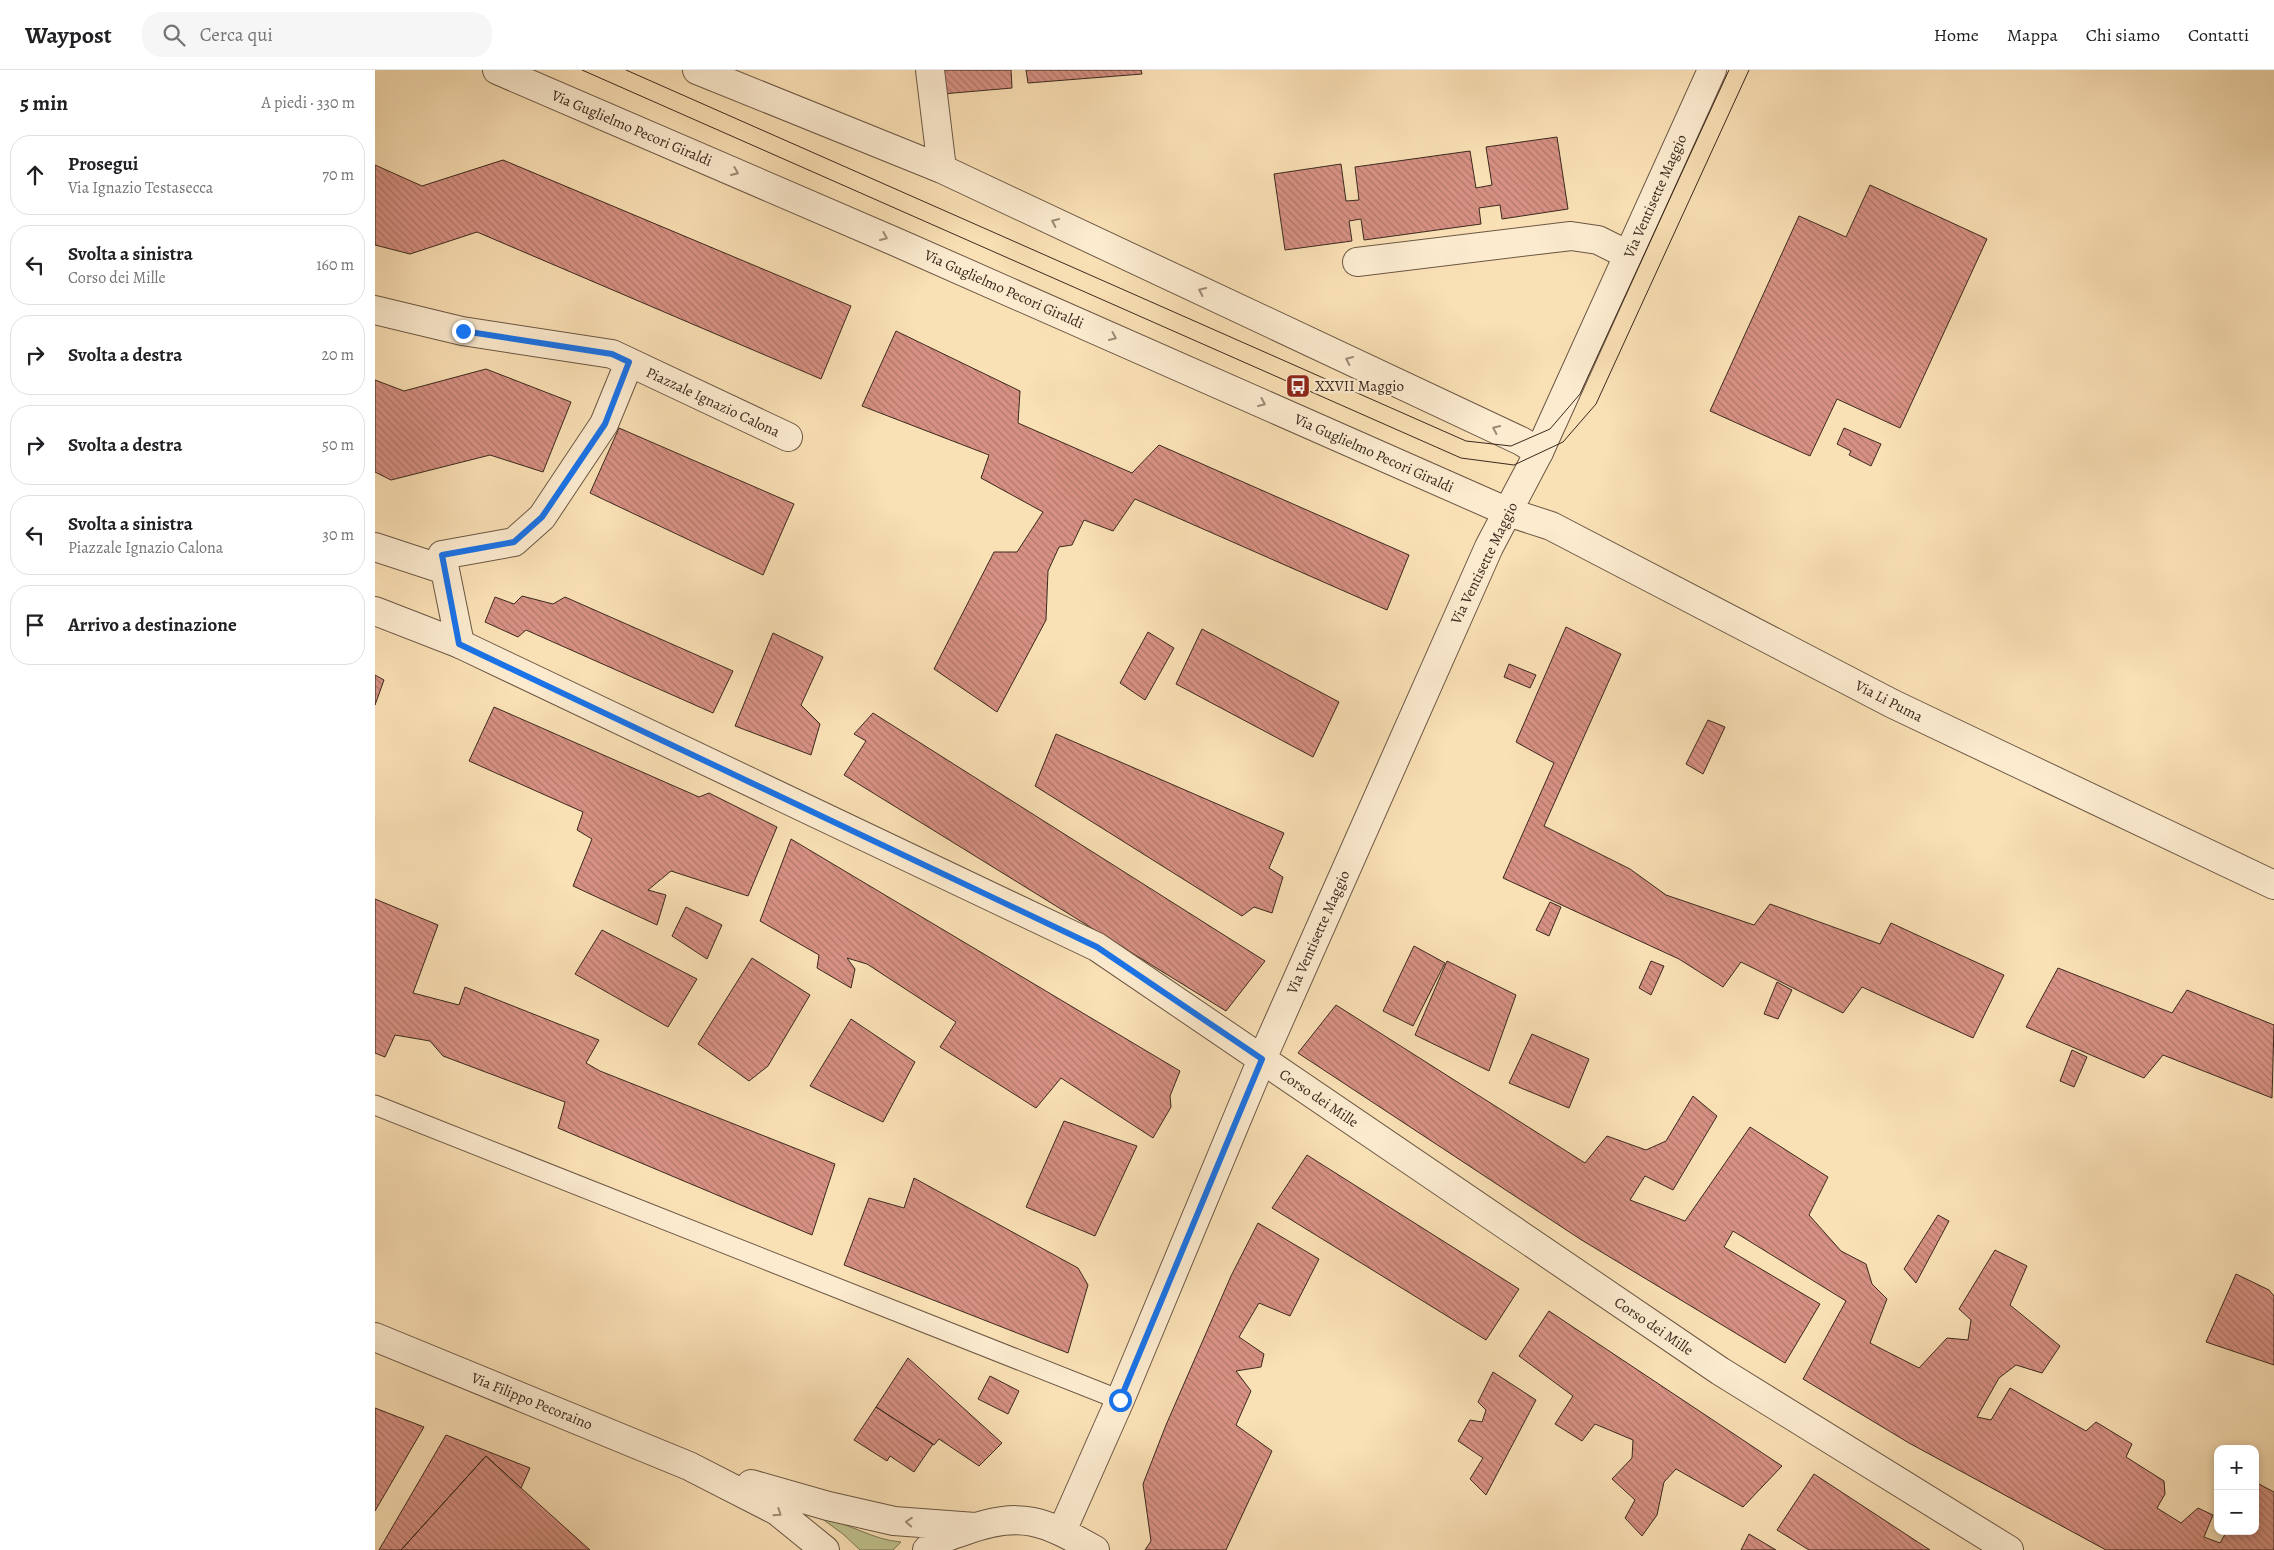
<!DOCTYPE html>
<html lang="it">
<head>
<meta charset="utf-8">
<style>
	:root { --surface:#fff; --page:#f6f6f6; --text:#202124; --muted:#757577; --line:#e0e0e0 }
	body { margin:0; font-family:Alegreya,serif; background:var(--page); color:var(--text) }
	.controls { position:absolute; right:15px; bottom:15px; display:grid; overflow:hidden; border-radius:10px; box-shadow:0 2px 8px #0003 }
	.controls button { width:45px; height:45px; display:grid; place-items:center; padding:0; border:0; border-bottom:1px solid var(--line); background:var(--surface); color:var(--text); font:25px sans-serif }
	.stop { position:absolute; width:15px; height:15px; margin:-11px; border:4px solid #1a73e8; border-radius:50%; background:#fff }
	.stop.end { background:#1a73e8; border-color:#fff; box-shadow:0 1px 5px #0008 }
	.list { margin:0; padding:0; list-style:none }
	h2 { display:flex; justify-content:space-between; align-items:center; height:65px; margin:0; padding:0 20px; font-size:21px }
	h2 small { font-size:16px; font-weight:400; color:var(--muted) }
	.list li { display:grid; grid-template-columns:32px 1fr auto; gap:15px; align-items:center; box-sizing:border-box; height:80px; margin:0 10px 10px; padding:0 10px; border:1px solid var(--line); border-radius:20px }
	.list b { display:block; font-size:19px; white-space:nowrap }
	.list p { margin:0; font-size:16px; white-space:nowrap; color:var(--muted) }
	.list em { font-size:16px; font-style:normal; color:var(--muted) }
	.icon { flex:none; width:28px; height:28px; fill:none; stroke:currentColor; stroke-width:2; stroke-linecap:round; stroke-linejoin:round }
	.map { position:relative; flex:none; width:1899px; height:1480px; overflow:hidden }
	header { display:flex; align-items:center; gap:30px; box-sizing:border-box; height:70px; padding:0 25px; background:var(--surface); border-bottom:1px solid var(--line) }
	header strong { font-size:24px }
	nav { display:flex; gap:28px; margin-inline-start:auto; font-size:18px }
	.search { width:350px; height:45px; background:var(--page); display:flex; align-items:center; gap:12px; box-sizing:border-box; padding:0 18px; border-radius:20px; color:var(--muted); font-size:19px }
	main { display:flex }
	aside { flex:1; background:var(--surface) }
	.map>svg:first-child { display:block }
	.grass { fill:#bfc28d; stroke:#7d7656 }
	.building { fill:url(#building-back-hatch); stroke:#3b291e }
	.lines { fill:none; stroke-linecap:round; stroke-linejoin:round }
	.service-casing { stroke:#6b5744; stroke-width:21 }
	.minor-casing { stroke:#6b5744; stroke-width:30 }
	.tertiary-casing { stroke:#6b5744; stroke-width:30 }
	.service { stroke:#fcebcf; stroke-width:19 }
	.minor { stroke:#fcebcf; stroke-width:28 }
	.tertiary { stroke:#fcebcf; stroke-width:28 }
	.tram { stroke:#3b291e; stroke-width:1 }
	.oneway { stroke:#9c8a76 }
	.route { stroke:#1a73e8; stroke-width:6 }
	.labels { text-anchor:middle; stroke-width:4.5; stroke-linejoin:round; paint-order:stroke }
	.street-label { font-size:15px; fill:#3b291e; stroke:#fcebcf }
	.poi-label { font-size:15px; fill:#3b291e; stroke:#fcebcf; text-anchor:start }
</style>
</head>
<body>
<header>
<strong>Waypost</strong>
<div class="search"><svg class="icon" aria-label="search" viewBox="0 0 24 24"><circle cx="10" cy="10" r="6"/><path d="M15 15l6 6"/></svg>Cerca qui</div>
<nav><a>Home</a><a>Mappa</a><a>Chi siamo</a><a>Contatti</a></nav>
</header>
<main>
<aside>
<h2>5 min<small>A piedi · 330 m</small></h2>
<ul class="list">
<li><svg class="icon" aria-label="ahead" viewBox="0 0 24 24"><path d="M12 20V5M6 11l6-6 6 6"/></svg><div><b>Prosegui</b><p>Via Ignazio Testasecca</p></div><em>70 m</em></li>
<li><svg class="icon" aria-label="left" viewBox="0 0 24 24"><path d="M17 20v-9H6M10 6l-5 5 5 5"/></svg><div><b>Svolta a sinistra</b><p>Corso dei Mille</p></div><em>160 m</em></li>
<li><svg class="icon" aria-label="right" viewBox="0 0 24 24"><path d="M7 20v-9h11M14 6l5 5-5 5"/></svg><div><b>Svolta a destra</b></div><em>20 m</em></li>
<li><svg class="icon" aria-label="right" viewBox="0 0 24 24"><path d="M7 20v-9h11M14 6l5 5-5 5"/></svg><div><b>Svolta a destra</b></div><em>50 m</em></li>
<li><svg class="icon" aria-label="left" viewBox="0 0 24 24"><path d="M17 20v-9H6M10 6l-5 5 5 5"/></svg><div><b>Svolta a sinistra</b><p>Piazzale Ignazio Calona</p></div><em>30 m</em></li>
<li><svg class="icon" aria-label="arrive" viewBox="0 0 24 24"><path d="M6 21V4h12l-3 4 3 4H6"/></svg><div><b>Arrivo a destinazione</b></div></li>
</ul>
</aside>
<div class="map">
<svg width="1899" height="1480" viewBox="0 0 1899 1480">
	<defs>
		<pattern id="building-back-hatch" width="6" height="6" patternUnits="userSpaceOnUse" patternTransform="scale(1.25)"><rect width="6" height="6" fill="#d79183"/><path d="M-1 5l2 2M0 0l6 6M5-1l2 2" fill="none" stroke="#b0766b"/></pattern>
	</defs>
	<rect width="100%" height="100%" fill="#fae0b5"/>
	<filter id="stains"><feTurbulence type="fractalNoise" baseFrequency=".004" numOctaves="4"/><feColorMatrix values="0 0 0 0 .2 0 0 0 0 .09 0 0 0 0 .02 0 0 0 .5 -.17"/></filter>
	<radialGradient id="worn" r=".72"><stop offset=".6" stop-color="#630" stop-opacity="0"/><stop offset="1" stop-color="#630" stop-opacity=".3"/></radialGradient>
	<path class="grass" d="M446 1448C474 1453 498 1470 526 1472L518 1480H485L468 1464Z"/>
	<path class="building" d="M565 0H636L637 18 567 24Z
		M651 0H766L767 4 653 13Z
		M1182 67 1193 139 1127 149 1125 135 1104 138 1106 154 989 170 986 149 974 151 977 171 910 180 899 104 966 94 971 131 984 130 980 97 1095 81 1101 118 1117 115 1111 77Z
		M128 90 476 236 446 309 102 162 35 184 0 175V95L47 116Z
		M1495 115 1612 169 1525 358 1462 329 1435 386 1335 341 1424 146 1471 167Z
		M521 261 645 321 643 353 757 403 784 375 1034 485 1012 540 760 429 738 461 709 450 697 475 684 477 673 501 671 550 622 642 559 599 619 482H642L668 442 606 408 614 385 487 336Z
		M111 299 196 332 168 402 115 385 16 410 0 402V310L29 321Z
		M244 358 419 434 388 505 215 423Z
		M1469 358 1506 374 1496 396 1474 385 1476 381 1462 374Z
		M147 526 178 534 190 527 358 601 338 643 151 560 143 567 110 552 120 527 139 534Z
		M1191 557 1246 584 1169 756 1255 799 1291 825 1379 855 1395 834 1505 874 1516 853 1629 905 1598 968 1487 917 1468 943 1366 892 1348 917 1304 889 1128 808 1179 693 1141 672Z
		M827 559 964 632 938 687 801 614Z
		M773 562 799 578 770 630 745 613Z
		M398 563 448 587 426 635 445 654 436 685 360 656Z
		M1134 594 1161 605 1155 618 1129 607Z
		M0 605 9 610 0 635Z
		M119 637 324 727 334 723 402 757 373 826 296 801 273 820 291 825 282 855 198 816 217 769 202 760 208 742 94 691Z
		M498 643 890 891 851 941 469 705 491 671 479 664Z
		M1333 650 1350 657 1328 704 1311 694Z
		M681 664 909 763 894 798 908 807 897 843 879 837 867 846 660 716Z
		M416 769 805 1001 795 1026 796 1037 778 1068 686 1008 661 1038 565 977 581 952 492 894 472 888 480 899 476 918 442 898 444 885 385 851Z
		M0 829 63 855 38 923 84 935 90 917 224 970 211 993 225 1001 460 1094 437 1165 183 1058 190 1032 68 986 55 971 20 965 10 987 0 983Z
		M1175 832 1186 837 1174 866 1161 860Z
		M311 837 347 855 332 889 297 866Z
		M227 860 322 909 293 957 200 904Z
		M1039 876 1070 893 1038 956 1008 941Z
		M377 888 435 925 393 996 374 1011 323 974Z
		M1072 891 1141 925 1114 1001 1040 965Z
		M1276 891 1289 896 1276 925 1264 918Z
		M1683 898 1797 943 1812 920 1899 955 1897 1028 1788 985 1769 1008 1651 957Z
		M1402 912 1417 920 1403 949 1389 944Z
		M961 935 1210 1093 1232 1066 1271 1080 1291 1071 1318 1026 1342 1046 1298 1120 1270 1106 1255 1130 1310 1151 1375 1057 1453 1107 1434 1145 1466 1181 1491 1194 1497 1214 1512 1229 1495 1273 1544 1298 1572 1268 1593 1270 1596 1250 1584 1239 1620 1180 1652 1196 1635 1235 1685 1276 1667 1303 1641 1295 1624 1308 1602 1347 1616 1350 1635 1318 1711 1361 1721 1352 1757 1374 1751 1387 1789 1411 1790 1424 1782 1438 1806 1453 1823 1438 1838 1445 1829 1467 1845 1473 1852 1461H1880V1416L1882 1413 1899 1422V1480H1731L1534 1373 1428 1309 1471 1231 1358 1161 1349 1177 1445 1234 1410 1293 1205 1169 923 983Z
		M476 949 540 992 508 1052 435 1016Z
		M1157 964 1214 989 1194 1038 1134 1013Z
		M1697 980 1712 987 1699 1017 1685 1011Z
		M689 1051 762 1076 720 1166 651 1137Z
		M932 1085 1144 1219 1111 1270 897 1138Z
		M539 1108 703 1198 713 1215 693 1283 469 1195 494 1128 529 1138Z
		M1563 1145 1574 1151 1541 1213 1529 1199Z
		M883 1153 944 1189 915 1246 884 1233 864 1267 889 1284 886 1297 861 1301 876 1321 861 1355 897 1381 851 1480H770L776 1471 768 1414 791 1355 856 1206Z
		M1861 1204 1894 1220 1899 1226V1295L1831 1272Z
		M1174 1241 1407 1396 1368 1437 1301 1399 1289 1412 1282 1445 1267 1466 1250 1448 1260 1430 1237 1409 1257 1388 1258 1370 1220 1354 1207 1371 1180 1354 1198 1326 1144 1286Z
		M533 1288 627 1373 604 1396 564 1369 559 1375 501 1337Z
		M1118 1302 1161 1330 1111 1425 1095 1409 1108 1388 1083 1371 1095 1350 1107 1352 1111 1340 1103 1332Z
		M615 1306 644 1321 633 1344 603 1329Z
		M501 1337 558 1374 539 1402 515 1386 512 1391 479 1370Z
		M0 1338 49 1357 0 1441Z
		M71 1365 155 1398 146 1418 111 1386 26 1480H4Z
		M111 1386 146 1418 215 1480H26Z
		M1439 1404 1555 1480H1434L1402 1460Z
		M1374 1464 1401 1480H1366Z"/>
	<g class="lines">
		<defs>
			<path id="service" d="M0 1035 745 1330"/>
			<path id="minor" d="M122 0 521 172 1133 442 1176 456 1518 634 1899 815
				M322 0 567 99 1146 371 1164 382
				M555 0 567 99
				M982 192 1196 166 1223 170 1253 185
				M0 240 87 261 237 284 413 367
				M0 477 70 500 85 574
				M70 500 67 485 139 472 167 447 229 354 254 293"/>
			<path id="tertiary" d="M0 541 85 574 722 877 1345 1301 1634 1480
				M0 1267 314 1396 402 1441 450 1480
				M376 1414 453 1436 519 1451 600 1457
				M687 1461 745 1330 887 989 1114 477 1164 382 1337 0
				M552 1480C562 1469 575 1466 589 1461 647 1440 669 1451 720 1480"/>
		</defs>
		<use href="#service" class="service-casing"/>
		<use href="#minor" class="minor-casing"/>
		<use href="#tertiary" class="tertiary-casing"/>
		<use href="#service" class="service"/>
		<use href="#minor" class="minor"/>
		<use href="#tertiary" class="tertiary"/>
		<path class="tram" d="M207 0 1086 388 1139 395 1188 372 1221 334 1374 0
			M251 0 1091 371 1136 376 1175 359 1205 324 1354 0"/>
	</g>
	<defs><path id="oneway-chevron" d="M-2-3.5L2.5 0L-2 3.5" fill="none" stroke-width="1.6" stroke-linecap="round" stroke-linejoin="round" transform="scale(1.25)"/></defs>
	<g class="oneway">
		<use href="#oneway-chevron" transform="translate(360 102) rotate(23)"/>
		<use href="#oneway-chevron" transform="translate(680 152) rotate(-155)"/>
		<use href="#oneway-chevron" transform="translate(509 167) rotate(23)"/>
		<use href="#oneway-chevron" transform="translate(827 221) rotate(-155)"/>
		<use href="#oneway-chevron" transform="translate(738 267) rotate(24)"/>
		<use href="#oneway-chevron" transform="translate(974 290) rotate(-155)"/>
		<use href="#oneway-chevron" transform="translate(887 333) rotate(24)"/>
		<use href="#oneway-chevron" transform="translate(1121 359) rotate(-155)"/>
		<use href="#oneway-chevron" transform="translate(403 1443) rotate(34)"/>
		<use href="#oneway-chevron" transform="translate(534 1452) rotate(-176)"/>
	</g>
	<g class="lines">
		<path class="route" d="M88 261 237 284 254 292 230 354 167 447 139 472 67 485 84 574 722 877 887 989 745 1330"/>
	</g>
	<defs>
		<symbol id="bus-square" viewBox="-11 -11 22 22"><rect x="-9" y="-9" width="18" height="18" rx="4" fill="#8f2418" stroke="#fcebcf"/><path d="M-5-6H5V4H4V6H2V4H-2V6H-4V4H-5ZM-3.5-4V0h7V-4ZM-3.5 1.2v1.5H-2V1.2ZM2 1.2v1.5H3.5V1.2Z" fill="#fff"/></symbol>
	</defs>
	<g fill-rule="evenodd">
		<use href="#bus-square" x="909" y="302" width="28" height="28"/>
	</g>
	<g class="labels">
		<g class="street-label">
			<text transform="translate(257 58) rotate(23)" y="5">Via Guglielmo Pecori Giraldi</text>
			<text transform="translate(1280 126) rotate(-66)" y="5">Via Ventisette Maggio</text>
			<text transform="translate(629 219) rotate(24)" y="5">Via Guglielmo Pecori Giraldi</text>
			<text transform="translate(338 332) rotate(25)" y="5">Piazzale Ignazio Calona</text>
			<text transform="translate(999 383) rotate(24)" y="5">Via Guglielmo Pecori Giraldi</text>
			<text transform="translate(1109 493) rotate(-64)" y="5">Via Ventisette Maggio</text>
			<text transform="translate(1514 631) rotate(27)" y="5">Via Li Puma</text>
			<text transform="translate(943 862) rotate(-66)" y="5">Via Ventisette Maggio</text>
			<text transform="translate(944 1028) rotate(34)" y="5">Corso dei Mille</text>
			<text transform="translate(1279 1256) rotate(34)" y="5">Corso dei Mille</text>
			<text transform="translate(157 1331) rotate(22)" y="5">Via Filippo Pecoraino</text>
		</g>
		<g class="poi-label">
			<text x="940" y="321">XXVII Maggio</text>
		</g>
	</g>
	<rect width="100%" height="100%" filter="url(#stains)"/>
	<rect width="100%" height="100%" fill="url(#worn)"/>
</svg>
<div class="controls">
<button>+</button>
<button>−</button>
</div>
<div class="stop" style="left:745px;top:1330px"></div>
<div class="stop end" style="left:88px;top:261px"></div>
</div>
</main>
</body>
</html>
